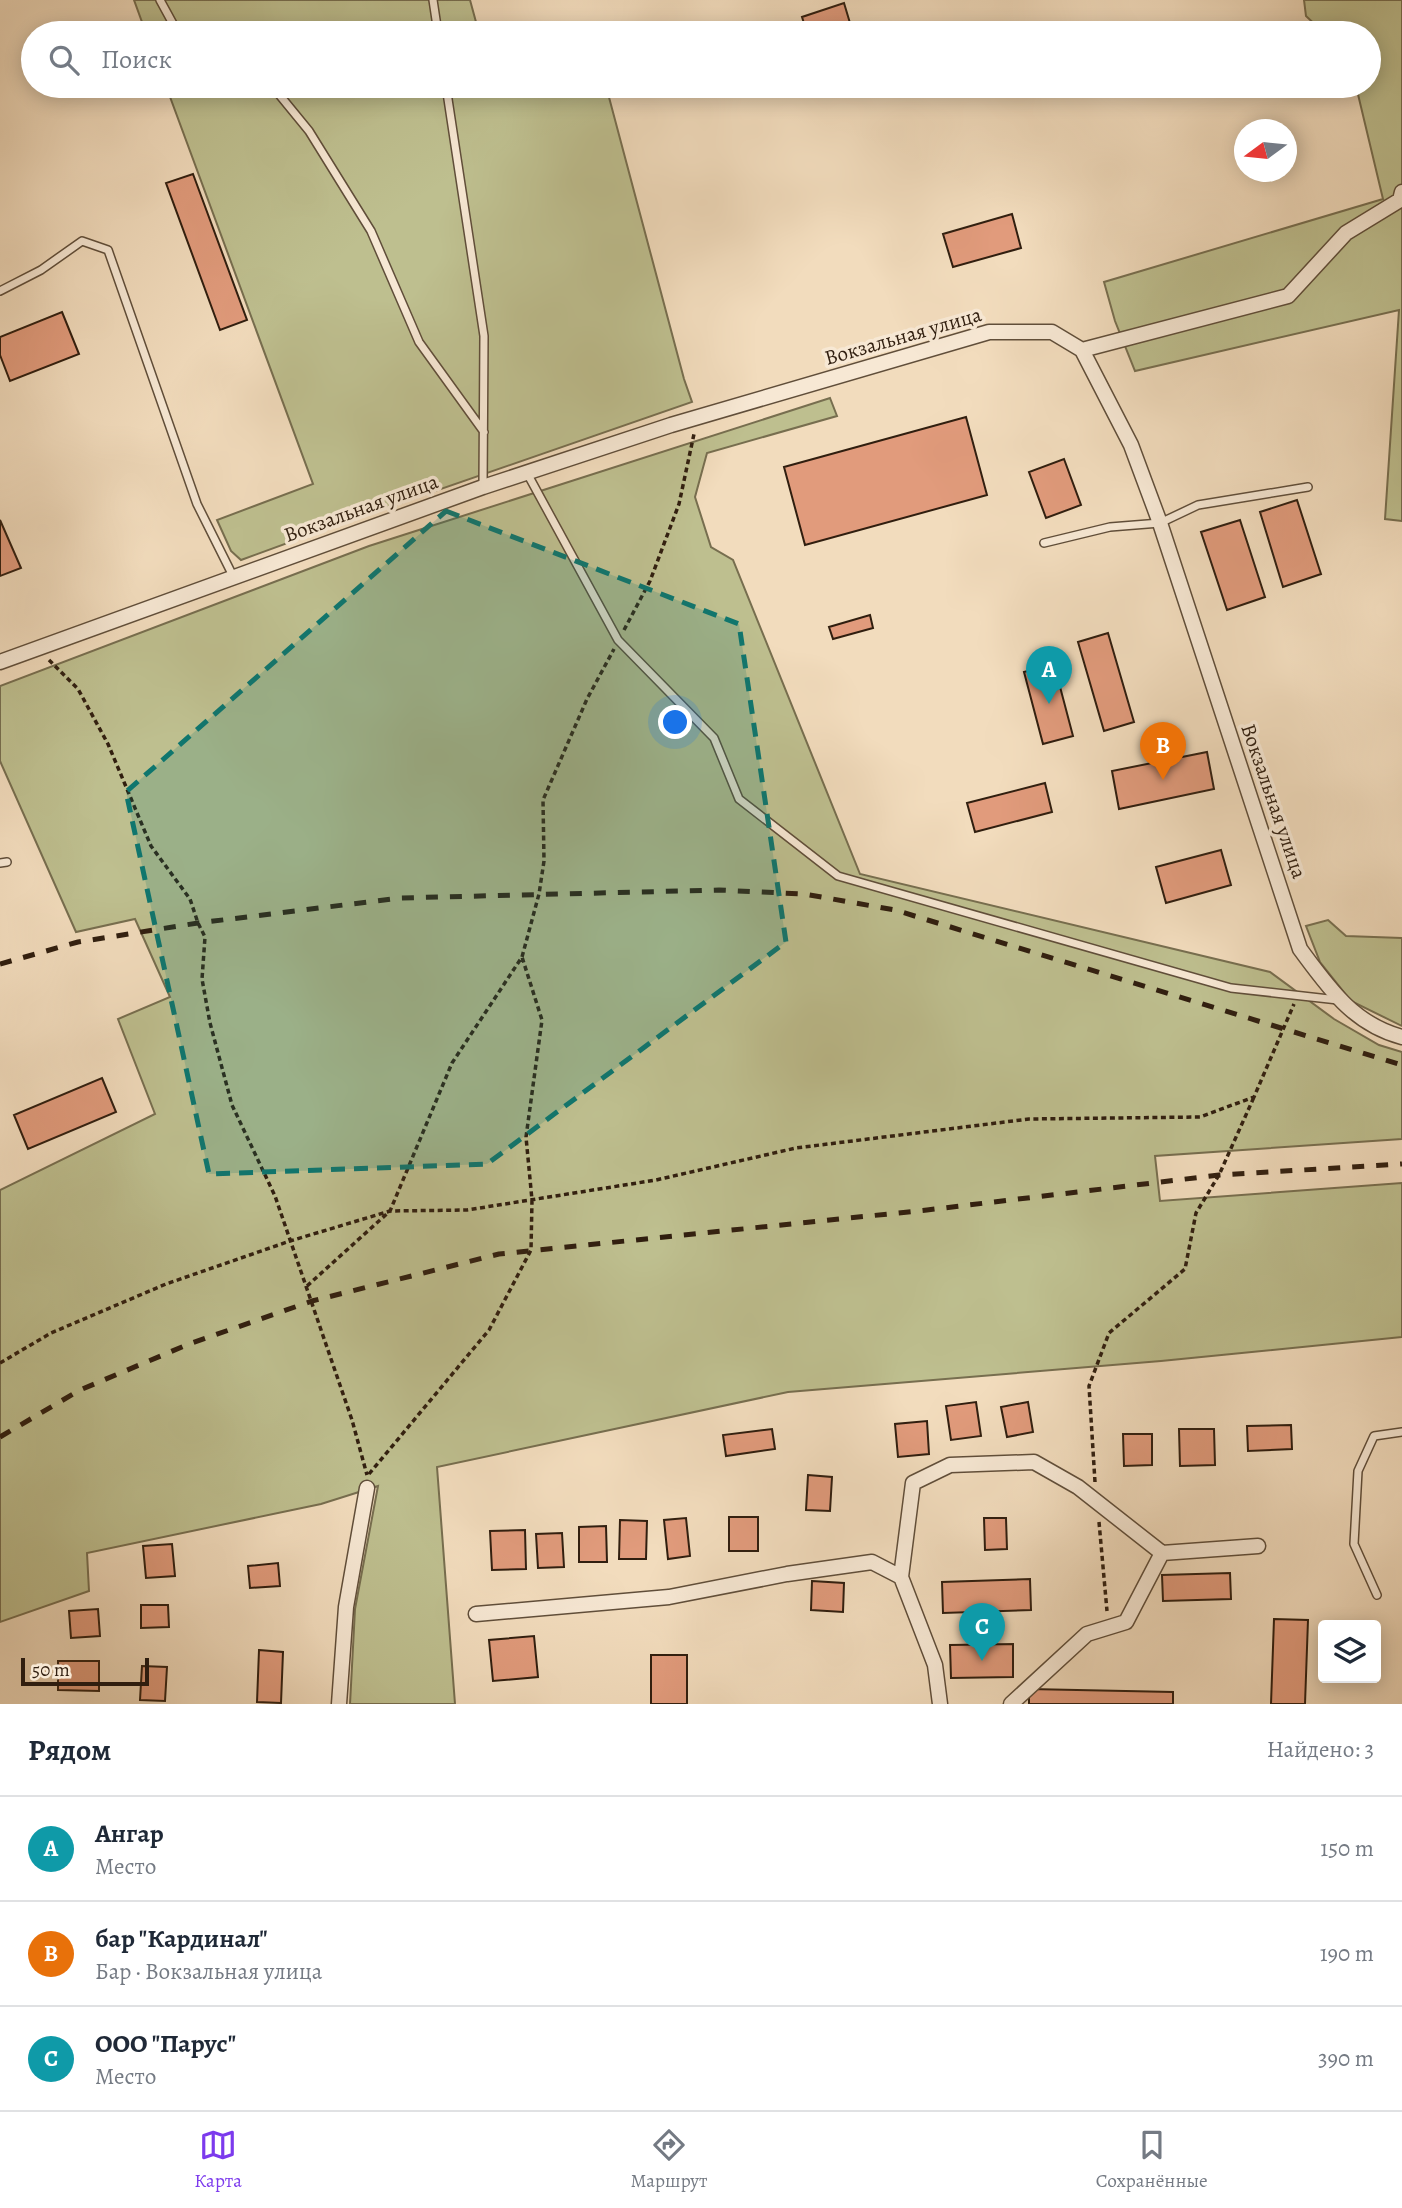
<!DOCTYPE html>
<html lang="ru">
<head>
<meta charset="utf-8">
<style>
	:root { --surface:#fff; --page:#f2f2f3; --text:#1f2937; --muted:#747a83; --line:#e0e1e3; --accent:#7c3aed }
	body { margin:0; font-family:Alegreya,serif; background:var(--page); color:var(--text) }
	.controls { position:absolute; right:21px; bottom:21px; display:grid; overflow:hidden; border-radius:7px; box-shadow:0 4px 18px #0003 }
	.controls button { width:63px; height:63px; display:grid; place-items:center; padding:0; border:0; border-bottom:2px solid var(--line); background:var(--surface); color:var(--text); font:35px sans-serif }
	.compass { position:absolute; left:1234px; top:119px; width:63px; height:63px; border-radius:50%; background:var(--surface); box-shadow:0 4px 18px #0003; rotate:255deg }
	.scale { position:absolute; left:21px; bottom:18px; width:128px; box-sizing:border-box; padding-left:7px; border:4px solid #301e0f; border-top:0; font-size:19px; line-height:24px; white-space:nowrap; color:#301e0f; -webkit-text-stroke:5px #f7e8d4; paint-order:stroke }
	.you { position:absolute; left:676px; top:723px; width:24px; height:24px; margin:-18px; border:5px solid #fff; border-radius:50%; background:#1a73e8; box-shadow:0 0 0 10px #1a73e833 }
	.badge { display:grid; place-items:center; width:46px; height:46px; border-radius:50%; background:var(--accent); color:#fff; font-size:23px; font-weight:700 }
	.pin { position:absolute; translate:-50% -58px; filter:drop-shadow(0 2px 4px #0008) }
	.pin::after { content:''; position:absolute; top:37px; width:24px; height:21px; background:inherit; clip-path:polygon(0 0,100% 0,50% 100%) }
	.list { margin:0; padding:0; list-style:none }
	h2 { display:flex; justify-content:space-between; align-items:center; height:91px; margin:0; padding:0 28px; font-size:30px }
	h2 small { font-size:23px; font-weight:400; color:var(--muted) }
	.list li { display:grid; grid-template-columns:46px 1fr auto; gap:21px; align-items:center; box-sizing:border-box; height:105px; padding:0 28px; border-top:2px solid var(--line) }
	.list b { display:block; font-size:26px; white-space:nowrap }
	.list p { margin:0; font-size:23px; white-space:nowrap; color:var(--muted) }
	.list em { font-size:23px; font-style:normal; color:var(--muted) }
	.icon { flex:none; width:38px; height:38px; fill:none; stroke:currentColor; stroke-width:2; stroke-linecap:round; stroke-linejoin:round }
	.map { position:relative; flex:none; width:1402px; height:1704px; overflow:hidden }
	.search { position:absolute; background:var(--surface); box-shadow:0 4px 18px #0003; left:21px; right:21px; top:21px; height:77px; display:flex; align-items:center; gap:18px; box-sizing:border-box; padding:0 24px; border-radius:38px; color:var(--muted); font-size:26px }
	.sheet { height:406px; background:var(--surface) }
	nav { display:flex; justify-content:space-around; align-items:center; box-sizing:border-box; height:98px; border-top:2px solid var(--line); background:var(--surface); font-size:19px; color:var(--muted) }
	nav a { display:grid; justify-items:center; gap:4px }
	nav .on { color:var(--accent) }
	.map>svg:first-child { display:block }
	.green { fill:#bebf8f; stroke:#776e4f; stroke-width:2 }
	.building { fill:#e19b7c; stroke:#301e0f; stroke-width:2 }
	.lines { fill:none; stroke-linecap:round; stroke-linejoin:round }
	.service-casing { stroke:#604e3a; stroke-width:10 }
	.minor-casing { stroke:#604e3a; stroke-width:17 }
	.path { stroke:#301e0f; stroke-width:3.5; stroke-dasharray:5 3.5; stroke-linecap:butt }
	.service { stroke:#f7e8d4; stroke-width:7 }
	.minor { stroke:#f7e8d4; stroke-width:14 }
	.rail { stroke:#301e0f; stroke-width:5; stroke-dasharray:12 12; stroke-linecap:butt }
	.marked { fill:#0f766e; fill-opacity:0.2; stroke:#0f766e; stroke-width:5; stroke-dasharray:14 9; stroke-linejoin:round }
	.labels { text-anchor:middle; stroke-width:7; stroke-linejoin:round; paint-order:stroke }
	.street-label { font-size:21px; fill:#301e0f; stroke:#f7e8d4 }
</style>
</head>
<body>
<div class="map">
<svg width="1402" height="1704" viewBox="0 0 1402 1704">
	<rect width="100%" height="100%" fill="#f2dcbd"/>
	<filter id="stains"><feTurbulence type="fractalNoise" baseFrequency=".00286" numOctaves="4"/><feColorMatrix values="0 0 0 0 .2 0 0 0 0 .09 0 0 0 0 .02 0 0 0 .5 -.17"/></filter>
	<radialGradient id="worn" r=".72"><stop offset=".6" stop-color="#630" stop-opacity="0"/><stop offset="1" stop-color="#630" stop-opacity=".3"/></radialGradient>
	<path class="green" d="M134 0H470L479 33H146Z
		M1304 0H1402V521L1385 519 1399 310 1135 371 1115 321 1104 282 1383 199 1356 86H1369V33H1324L1306 16Z
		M166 86H606L684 379 692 402 334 526 241 560 231 551 217 520 313 484Z
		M830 398 837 416 707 453 695 497 711 547 733 560 860 874 1270 972 1334 1019 1379 1045 1402 1052V1139L1155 1156 1160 1201 1402 1183V1337L1161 1361 788 1392 437 1467 455 1704H350L355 1609 378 1486 321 1504 87 1553 89 1591 0 1622V1190L155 1114 118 1019 170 997 135 919 76 932 0 761V686L369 546Z
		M1328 920 1346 936 1402 938V1026L1351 1001 1320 962 1306 926Z"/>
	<path class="building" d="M844 3 850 23 819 33H807L802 17Z
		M193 174 247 320 220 330 166 183Z
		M1012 214 1021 248 953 267 943 234Z
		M62 312 79 354 10 381 0 355V337Z
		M966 417 987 495 805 545 784 467Z
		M1064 459 1081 505 1046 518 1029 472Z
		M1297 500 1321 574 1283 587 1260 512Z
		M0 520 21 568 0 576Z
		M1240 520 1265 597 1227 610 1201 532Z
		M870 615 873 628 833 639 829 627Z
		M1108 633 1134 722 1104 731 1078 642Z
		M1054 664 1073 736 1043 744 1024 672Z
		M1207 752 1214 789 1119 809 1112 771Z
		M1045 783 1052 812 975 832 967 803Z
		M1221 850 1231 885 1166 903 1156 867Z
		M102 1078 116 1112 28 1149 14 1115Z
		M976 1402 981 1436 951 1440 946 1406Z
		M1028 1402 1033 1432 1007 1437 1001 1407Z
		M927 1421 929 1454 898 1457 895 1424Z
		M1291 1425 1292 1449 1248 1451 1247 1426Z
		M772 1429 775 1449 726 1456 723 1435Z
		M1179 1429H1214L1215 1465 1180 1466Z
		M1123 1434H1152V1465L1124 1466Z
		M808 1475 832 1477 830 1511 806 1510Z
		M729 1517H758V1551H729Z
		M686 1518 690 1556 668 1559 664 1520Z
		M984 1518H1006L1007 1549 985 1550Z
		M620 1520 647 1521 646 1559H619Z
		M606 1526 607 1562H579V1527Z
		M525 1530 526 1569 492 1570 490 1531Z
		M562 1533 564 1567 538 1568 536 1534Z
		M172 1544 175 1576 146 1578 143 1546Z
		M278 1563 280 1586 250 1588 248 1566Z
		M1230 1573 1231 1599 1163 1601 1162 1575Z
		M1030 1579 1031 1610 943 1613 942 1582Z
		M812 1581 844 1583 843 1612 811 1610Z
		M141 1605H168L169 1627 141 1628Z
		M98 1609 100 1636 71 1638 69 1611Z
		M1274 1619 1308 1620 1305 1704H1271Z
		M534 1636 538 1677 493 1681 489 1640Z
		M1013 1644V1677L951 1678 950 1645Z
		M259 1650 283 1652 281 1703 257 1702Z
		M651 1655H687V1704H651Z
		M58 1661H99V1691L58 1690Z
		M142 1666 167 1667 165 1701 140 1700Z
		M1029 1689 1173 1692V1704H1029Z"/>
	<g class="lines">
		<defs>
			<path id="service" d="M160 0 178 33
				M433 0 438 33
				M269 86 273 87 309 131 371 231 419 342 484 432
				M446 86 484 336 483 487
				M0 291 41 270 82 241 108 250 197 504 233 576
				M527 473 618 640 714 738 739 799 838 876 1231 988 1338 1000
				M1044 543 1110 527 1160 523 1198 505 1308 487
				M0 863 7 862
				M1377 1595 1354 1544 1358 1471 1374 1436 1402 1432"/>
			<path id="minor" d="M1082 350 1288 296 1346 233 1400 200 1402 192
				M0 662 483 487 671 425 989 332H1052L1082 350 1131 445 1160 523 1300 949C1329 988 1353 1024 1402 1037
				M901 1577 913 1483 950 1465 1034 1462 1078 1487 1162 1553
				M476 1614 669 1597 787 1574 872 1562 901 1577 935 1665 940 1704
				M339 1704 346 1607 367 1488
				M1011 1704 1087 1634 1126 1622 1162 1553 1258 1546"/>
		</defs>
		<use href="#service" class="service-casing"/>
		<use href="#minor" class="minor-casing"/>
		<path class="path" d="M624 630 650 581 679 504 694 434
			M49 660 78 689 108 744 151 846 190 899 198 923 205 937 202 979 210 1023 232 1105 275 1196 352 1420 367 1475
			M307 1286 390 1211 452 1063 522 957 539 894 544 861 543 800 587 699 614 649
			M0 1363 51 1333 166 1284 290 1241 390 1211 467 1210 656 1180 796 1148 1029 1119 1200 1117 1254 1097 1294 1004
			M369 1474 489 1330 531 1250 532 1200 526 1137 542 1020 522 957
			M1095 1482 1089 1386 1109 1333 1185 1269 1196 1213 1219 1175 1254 1097
			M1099 1522 1107 1611"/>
		<use href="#service" class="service"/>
		<use href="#minor" class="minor"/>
		<path class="rail" d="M0 964 78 942 198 923 400 898 719 890 804 894 895 910 1402 1065
			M0 1437 80 1390 189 1344 312 1301 499 1254 927 1210 1219 1175 1402 1164"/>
	</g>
	<path class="marked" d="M446 511 739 624 786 942 487 1164 209 1174 126 792Z"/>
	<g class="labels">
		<g class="street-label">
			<text transform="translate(903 336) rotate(-16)" y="7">Вокзальная улица</text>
			<text transform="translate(361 508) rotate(-20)" y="7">Вокзальная улица</text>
			<text transform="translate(1274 801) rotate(71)" y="7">Вокзальная улица</text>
		</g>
	</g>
	<rect width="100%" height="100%" filter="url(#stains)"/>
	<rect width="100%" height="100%" fill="url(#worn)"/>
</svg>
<div class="controls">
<button><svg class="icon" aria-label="layers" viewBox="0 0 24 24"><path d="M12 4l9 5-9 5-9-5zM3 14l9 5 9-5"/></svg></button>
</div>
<svg class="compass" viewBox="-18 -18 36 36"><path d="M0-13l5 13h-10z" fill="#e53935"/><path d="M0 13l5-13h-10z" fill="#747a83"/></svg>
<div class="scale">50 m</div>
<div class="you"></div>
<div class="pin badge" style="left:1049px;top:704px;background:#0f9aa8">A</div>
<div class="pin badge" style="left:1163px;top:780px;background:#e8710a">B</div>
<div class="pin badge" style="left:982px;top:1661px;background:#0f9aa8">C</div>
<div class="search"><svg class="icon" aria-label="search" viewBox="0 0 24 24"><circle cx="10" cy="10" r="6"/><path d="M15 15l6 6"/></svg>Поиск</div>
</div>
<section class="sheet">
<h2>Рядом<small>Найдено: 3</small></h2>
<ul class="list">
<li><span class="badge" style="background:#0f9aa8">A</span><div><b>Ангар</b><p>Место</p></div><em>150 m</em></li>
<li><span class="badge" style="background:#e8710a">B</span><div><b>бар &quot;Кардинал&quot;</b><p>Бар · Вокзальная улица</p></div><em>190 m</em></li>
<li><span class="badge" style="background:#0f9aa8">C</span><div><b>ООО &quot;Парус&quot;</b><p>Место</p></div><em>390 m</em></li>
</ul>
</section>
<nav>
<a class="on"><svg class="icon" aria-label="map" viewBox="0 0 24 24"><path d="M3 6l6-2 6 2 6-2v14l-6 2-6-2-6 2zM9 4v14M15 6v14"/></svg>Карта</a>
<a><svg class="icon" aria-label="directions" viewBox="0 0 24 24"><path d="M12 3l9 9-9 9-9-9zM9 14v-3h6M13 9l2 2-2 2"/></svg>Маршрут</a>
<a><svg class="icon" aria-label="saved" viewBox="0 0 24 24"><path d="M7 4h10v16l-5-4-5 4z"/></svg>Сохранённые</a>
</nav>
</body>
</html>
